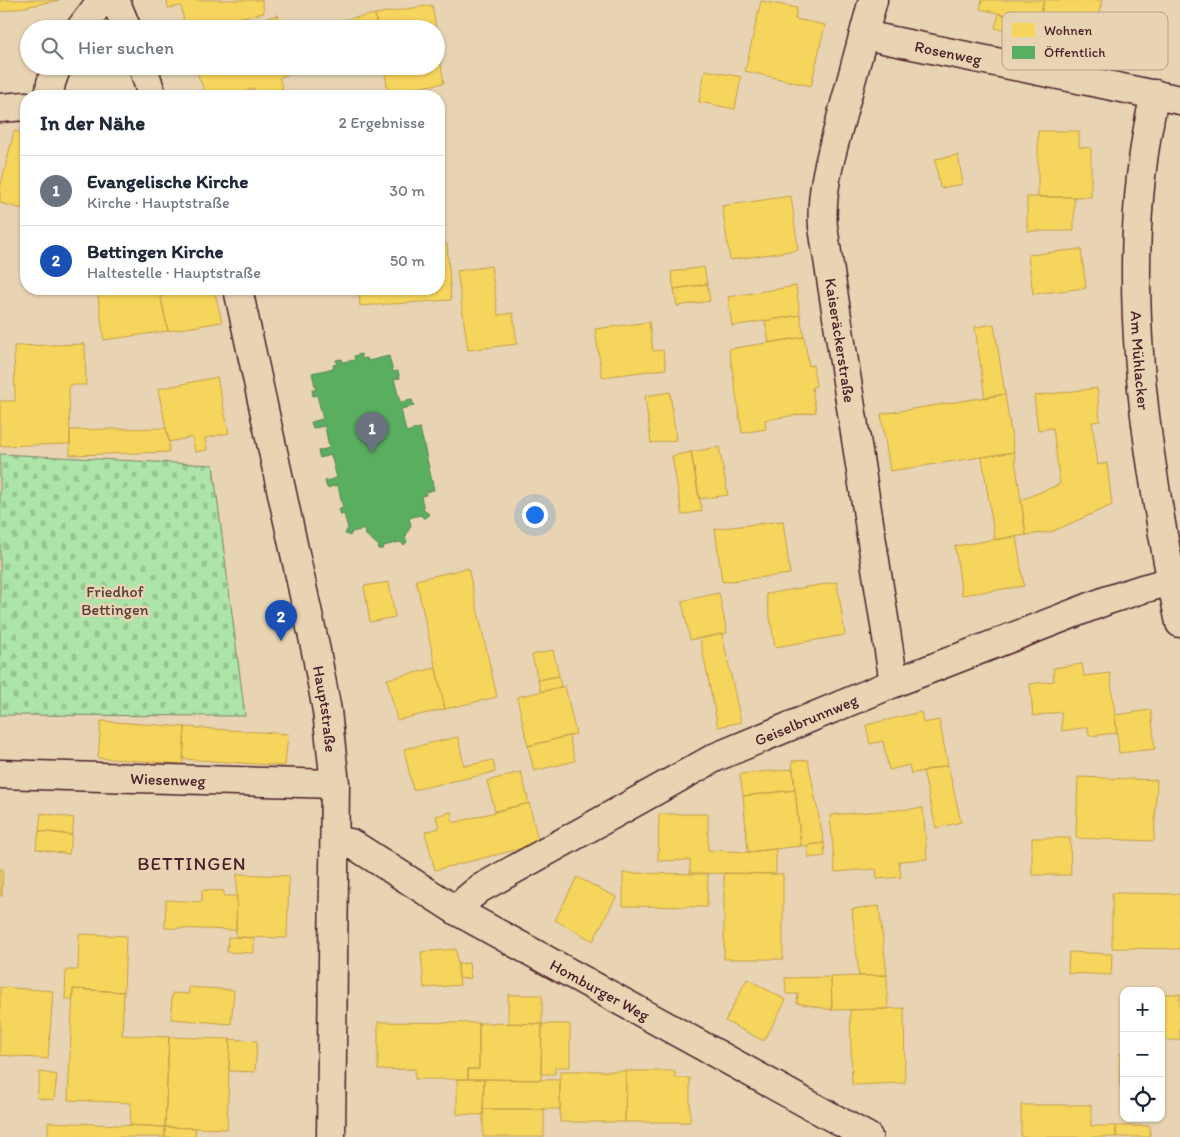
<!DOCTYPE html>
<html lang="de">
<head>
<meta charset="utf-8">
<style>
	:root { --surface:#fff; --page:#f2f2f3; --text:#1f2937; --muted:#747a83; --line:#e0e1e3; --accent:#db2777 }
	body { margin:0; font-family:Itim,sans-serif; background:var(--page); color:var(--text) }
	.controls { position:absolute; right:15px; bottom:15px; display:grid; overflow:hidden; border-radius:10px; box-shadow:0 1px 4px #0004 }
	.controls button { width:45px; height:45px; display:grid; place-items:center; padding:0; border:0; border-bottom:1px solid var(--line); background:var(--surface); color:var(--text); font:25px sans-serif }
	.you { position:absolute; left:534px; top:514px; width:18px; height:18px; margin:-12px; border:4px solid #fff; border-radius:50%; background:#1a73e8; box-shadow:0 0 0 8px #1a73e833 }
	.badge { display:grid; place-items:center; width:32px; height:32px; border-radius:50%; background:var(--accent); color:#fff; font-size:16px; font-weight:700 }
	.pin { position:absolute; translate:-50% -41px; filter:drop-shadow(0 1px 2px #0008) }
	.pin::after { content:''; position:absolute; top:26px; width:18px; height:15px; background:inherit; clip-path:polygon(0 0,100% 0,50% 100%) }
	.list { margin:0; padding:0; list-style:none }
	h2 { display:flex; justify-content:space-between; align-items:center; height:65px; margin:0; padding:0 20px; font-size:21px }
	h2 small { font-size:16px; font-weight:400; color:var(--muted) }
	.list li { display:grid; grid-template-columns:32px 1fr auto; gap:15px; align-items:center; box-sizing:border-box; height:70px; padding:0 20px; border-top:1px solid var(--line) }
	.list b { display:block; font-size:19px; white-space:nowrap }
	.list p { margin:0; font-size:16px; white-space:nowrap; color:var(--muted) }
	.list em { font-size:16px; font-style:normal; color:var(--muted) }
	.icon { flex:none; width:28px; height:28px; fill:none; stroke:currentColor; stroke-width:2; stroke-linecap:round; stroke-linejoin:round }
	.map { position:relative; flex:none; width:1180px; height:1137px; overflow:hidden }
	.search { position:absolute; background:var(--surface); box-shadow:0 1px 4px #0004; left:20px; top:20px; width:425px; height:55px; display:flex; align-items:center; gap:12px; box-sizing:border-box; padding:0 18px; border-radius:28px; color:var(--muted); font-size:19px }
	.panel { position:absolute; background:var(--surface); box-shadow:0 1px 4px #0004; left:20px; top:90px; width:425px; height:205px; border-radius:20px }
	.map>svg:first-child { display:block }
	.cemetery { fill:url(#cemetery-stones); stroke:#7c826a }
	.homes { fill:#f6d55c; stroke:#c29e4d }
	.public { fill:#5aae61; stroke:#558351 }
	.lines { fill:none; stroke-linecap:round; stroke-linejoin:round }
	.street-casing { stroke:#4a1f2b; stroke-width:31 }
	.secondary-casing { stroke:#4a1f2b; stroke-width:31 }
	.street { stroke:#e8d4b2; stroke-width:28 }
	.secondary { stroke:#e8d4b2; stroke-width:28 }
	.labels { text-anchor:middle; stroke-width:5; stroke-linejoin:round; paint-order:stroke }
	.street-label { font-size:16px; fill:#4a1f2b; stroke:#e8d4b2 }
	.park-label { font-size:16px; fill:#593d3e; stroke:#e8d4b2 }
	.quarter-label { font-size:19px; letter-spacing:1px; fill:#4a1f2b; stroke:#e8d4b2 }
	.key { fill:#e8d4b2; stroke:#b99e8a; stroke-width:1 }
	.key-label { font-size:14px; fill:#4a1f2b }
</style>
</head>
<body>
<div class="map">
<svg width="1180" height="1137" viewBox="0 0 1180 1137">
	<defs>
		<pattern id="cemetery-stones" width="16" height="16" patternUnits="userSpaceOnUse" patternTransform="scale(1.25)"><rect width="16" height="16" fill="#ade5a9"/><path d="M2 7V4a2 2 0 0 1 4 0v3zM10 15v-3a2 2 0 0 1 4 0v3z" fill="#96c492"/></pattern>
	</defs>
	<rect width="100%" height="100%" fill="#e8d4b2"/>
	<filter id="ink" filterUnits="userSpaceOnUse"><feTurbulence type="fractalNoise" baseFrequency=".02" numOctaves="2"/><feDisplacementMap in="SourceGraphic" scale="10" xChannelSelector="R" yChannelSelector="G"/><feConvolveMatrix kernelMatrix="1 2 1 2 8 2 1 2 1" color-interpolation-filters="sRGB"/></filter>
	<g filter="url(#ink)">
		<path class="cemetery" d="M0 454 213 465 245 716 0 715Z"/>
		<path class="homes" d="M0 0H59L0 12Z
			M167 0H262L264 13 185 28 181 6 168 8Z
			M982 0H1044L1039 23 980 9Z
			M1044 0H1102L1096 27 1055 17 1053 26 1039 23Z
			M761 1 797 8 795 19 825 25 811 86 745 71Z
			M432 5 436 29H377L375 14Z
			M375 14 377 29H295Z
			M999 14 1039 23 1053 26 1033 37 995 28Z
			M278 15 282 29H229V28Z
			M436 33 444 83 388 93 384 66H436Z
			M207 66H305L279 78 283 88 265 96H258L254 88 236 96H207L196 71Z
			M705 70 741 77 735 109 699 102Z
			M14 131 26 134V210L0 203V189Z
			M1038 131H1079V147L1091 148V197H1038Z
			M958 155 963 184 940 188 935 159Z
			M791 196 798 250 730 260 722 206Z
			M1027 197H1074V231H1027Z
			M439 244H447L451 300 360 306 359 289H439Z
			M1081 249 1086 288 1033 294 1028 255Z
			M491 266 498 315 513 313 517 344 468 350 457 271Z
			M704 267 707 284 674 289 671 272Z
			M707 284 710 301 677 306 674 289Z
			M796 286 800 315 732 326 728 297Z
			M97 289H159L168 331 104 340Z
			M159 289H214L222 322 168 331Z
			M800 315 804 337 769 343 765 321Z
			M649 322 653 351 663 350 666 369 602 377 595 329Z
			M994 324 1005 394 985 398 975 327Z
			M804 337 809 366 813 365 816 386 812 387 816 412 765 420 766 429 742 433 729 349Z
			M85 344 86 385H69L70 444 0 446V401H15L14 346Z
			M217 377 229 433 205 438 207 450 195 452 192 437 169 442 158 389Z
			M1097 388 1100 421 1092 422 1098 465 1107 463 1112 505 1051 532 1026 535 1021 500 1060 484 1053 428 1038 430 1034 396Z
			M670 392 676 440 651 443 645 396Z
			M1005 394 1014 452 890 471 881 414Z
			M166 428 169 442V452L70 455V430Z
			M719 447 728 495 699 499 691 452Z
			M691 452 702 511 682 515 672 456Z
			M1014 452 1026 535 995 540 982 457Z
			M783 521 790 574 722 582 715 529Z
			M1016 536 1024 586 962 595 955 546Z
			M468 568 497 697 445 709 416 580Z
			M389 582 395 617 370 622 364 586Z
			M837 582 845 635 775 647 766 594Z
			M719 593 727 633 690 640 682 601Z
			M722 634 741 722 718 727 700 639Z
			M553 650 559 676 538 680 532 655Z
			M1082 664 1084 676 1110 673 1117 733 1089 736 1088 727 1062 731 1061 712 1033 716 1030 684 1054 681 1053 668Z
			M436 668 445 709 397 720 387 679Z
			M559 676 561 687 541 692 538 680Z
			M565 686 576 734 528 746 517 697Z
			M1151 710 1155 749 1119 753 1115 715Z
			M921 712 923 723 939 720 948 765 911 774 909 765 889 770 883 741 870 744 866 725Z
			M101 721 185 727 183 764 98 758Z
			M185 727 288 734 285 766 183 759Z
			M569 736 575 761 534 771 528 746Z
			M458 737 464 766 493 760 495 772 413 790 404 749Z
			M808 760 824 843 801 846 792 761Z
			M948 765 961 822 936 828 923 771Z
			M793 769 795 790 743 796 740 774Z
			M521 772 529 803 495 811 487 781Z
			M1078 777 1157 780 1154 841 1076 838Z
			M795 790 801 846 748 852 743 796Z
			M529 803 539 844 435 870 425 832 439 828 436 816 451 812 453 823Z
			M923 808 927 859 899 861 901 877 877 879 876 869 835 872 830 815Z
			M41 813 74 818 72 835 39 831Z
			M659 814H708V850L748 852 776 849V874L690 873V860L658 861Z
			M39 831 72 835 69 854 36 849Z
			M1032 838H1070L1071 875H1032Z
			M824 843 825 856 809 858 807 845Z
			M0 869H3L2 896H0Z
			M623 873 708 874 707 907 623 906Z
			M724 873 783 874V959H724Z
			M237 874 289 876 287 938 236 937Z
			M577 877 616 897 593 941 555 920Z
			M202 890 224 891V896H237L236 930 165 928 166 900 202 902Z
			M1112 893 1180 894V949L1112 948Z
			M879 906 887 975 859 976 852 909Z
			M79 934 126 936 124 992 73 989V999H65L66 970H78Z
			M228 937 254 938V953L227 952Z
			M456 949 460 985 424 988 421 952Z
			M1069 952 1112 954 1111 975 1068 973Z
			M469 963 471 978 459 979 458 964Z
			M887 975 888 1009 832 1010 831 977Z
			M831 977 832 1010 797 1003 798 994H786L785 978Z
			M747 979 786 1000 764 1041 725 1021Z
			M0 987 53 991 48 1059 0 1055Z
			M189 987 234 990 231 1024 171 1019 172 993 189 994Z
			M73 989 124 992 122 1035 169 1037 165 1127 130 1125 131 1103 68 1100Z
			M1161 994H1180V1040H1161Z
			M508 995H542V1024L508 1023Z
			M904 1008 905 1083 852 1085 850 1010Z
			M378 1022 479 1023V1069H468V1079H415V1069L378 1070Z
			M479 1023 542 1024 541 1080 468 1079V1069H479Z
			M542 1024H570V1067H555V1074H541Z
			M169 1037 230 1039 227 1129 165 1127Z
			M230 1039 257 1041 255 1072 229 1071Z
			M1120 1053H1124V1087H1120Z
			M560 1071H626L625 1122H560Z
			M626 1071H675V1078H690V1122H625Z
			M40 1072 57 1075 54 1100 37 1098Z
			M457 1079H484L483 1115 457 1114Z
			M484 1079 560 1080V1109H483Z
			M1021 1105H1091V1126H1116V1137H1021Z
			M483 1109H544V1137H483Z
			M48 1122 165 1127V1137H48Z
			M1116 1126H1150V1137H1116Z
			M165 1127 196 1128 195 1137H165Z"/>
		<path class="public" d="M361 354 362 359 367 358 368 361 389 356 393 372 398 371 400 378 394 379 400 402 412 400 414 406 401 409 406 432 420 428 434 490 425 492 426 495 421 496 424 510 429 514 425 519 420 515 409 518 411 525 405 538 407 542 404 545 400 542 384 546 383 549H378L379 546 366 535 364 529 352 532 350 536 345 534 348 528 344 514 341 515 339 509 343 508 338 485 327 488 325 481 337 478 331 455 320 458 318 451 329 448 325 426 313 428 311 422 323 419 317 395 313 396 312 390H316L312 373 334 368 333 365 337 364 336 360 342 359 343 362 355 360 354 356Z"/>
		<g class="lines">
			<defs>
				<g id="street">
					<path d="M115 0 127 29"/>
					<path id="s1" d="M873 0C863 37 853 74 843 111 833 149 820 187 823 227L894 683"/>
					<path d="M80 29 102 0"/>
					<path id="s2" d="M864 35 1180 100"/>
					<path d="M143 66 152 96"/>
					<path id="s3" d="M1155 94C1115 265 1145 453 1180 623"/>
					<path d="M49 96 51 83 57 66"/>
					<path id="s4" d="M0 774 335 784"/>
					<path id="s5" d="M457 911 467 899 479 889 716 757 894 683 1108 600 1142 589 1180 579"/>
				</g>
				<g id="secondary">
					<path d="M0 108 26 106"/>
					<path id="s6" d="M238 289 316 651 327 711 335 784 331 1137"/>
					<path id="s7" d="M335 842 350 843 357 847 457 911 868 1137"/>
				</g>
			</defs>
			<use href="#street" class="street-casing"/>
			<use href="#secondary" class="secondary-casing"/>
			<use href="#street" class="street"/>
			<use href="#secondary" class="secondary"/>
		</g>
	</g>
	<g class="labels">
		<g class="street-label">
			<text dy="6" stroke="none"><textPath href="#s2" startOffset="86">Rosenweg</textPath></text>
			<text dy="6" stroke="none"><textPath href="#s1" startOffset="348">Kaiseräckerstraße</textPath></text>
			<text dy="6" stroke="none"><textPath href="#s3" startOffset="268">Am Mühlacker</textPath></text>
			<text dy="6" stroke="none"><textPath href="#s6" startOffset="429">Hauptstraße</textPath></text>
			<text dy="6" stroke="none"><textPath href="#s5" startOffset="400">Geiselbrunnweg</textPath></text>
			<text dy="6" stroke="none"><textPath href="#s4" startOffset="168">Wiesenweg</textPath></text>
			<text dy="6" stroke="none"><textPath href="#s7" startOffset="305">Homburger Weg</textPath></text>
		</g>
		<g class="park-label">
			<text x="115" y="597">Friedhof<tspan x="115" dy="18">Bettingen</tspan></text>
		</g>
		<g class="quarter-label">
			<text x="192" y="870">BETTINGEN</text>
		</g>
	</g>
	<rect x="1002" y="12" width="166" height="58" rx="8" class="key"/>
	<rect x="1012" y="23" width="23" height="14" fill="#f6d55c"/>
	<rect x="1012" y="46" width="23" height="13" fill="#5aae61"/>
	<g class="key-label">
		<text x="1044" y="35">Wohnen</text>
		<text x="1044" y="57">Öffentlich</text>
	</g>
</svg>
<div class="controls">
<button>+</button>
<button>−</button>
<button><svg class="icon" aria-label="locate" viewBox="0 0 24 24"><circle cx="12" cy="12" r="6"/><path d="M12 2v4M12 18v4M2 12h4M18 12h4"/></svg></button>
</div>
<div class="you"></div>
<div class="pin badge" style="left:372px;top:453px;background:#6b7280">1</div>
<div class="pin badge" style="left:281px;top:641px;background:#1a4fb4">2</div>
<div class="search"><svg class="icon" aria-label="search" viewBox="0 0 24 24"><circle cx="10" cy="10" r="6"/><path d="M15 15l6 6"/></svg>Hier suchen</div>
<section class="panel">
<h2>In der Nähe<small>2 Ergebnisse</small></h2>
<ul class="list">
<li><span class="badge" style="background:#6b7280">1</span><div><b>Evangelische Kirche</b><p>Kirche · Hauptstraße</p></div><em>30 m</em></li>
<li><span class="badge" style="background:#1a4fb4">2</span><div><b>Bettingen Kirche</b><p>Haltestelle · Hauptstraße</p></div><em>50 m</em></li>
</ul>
</section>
</div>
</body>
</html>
